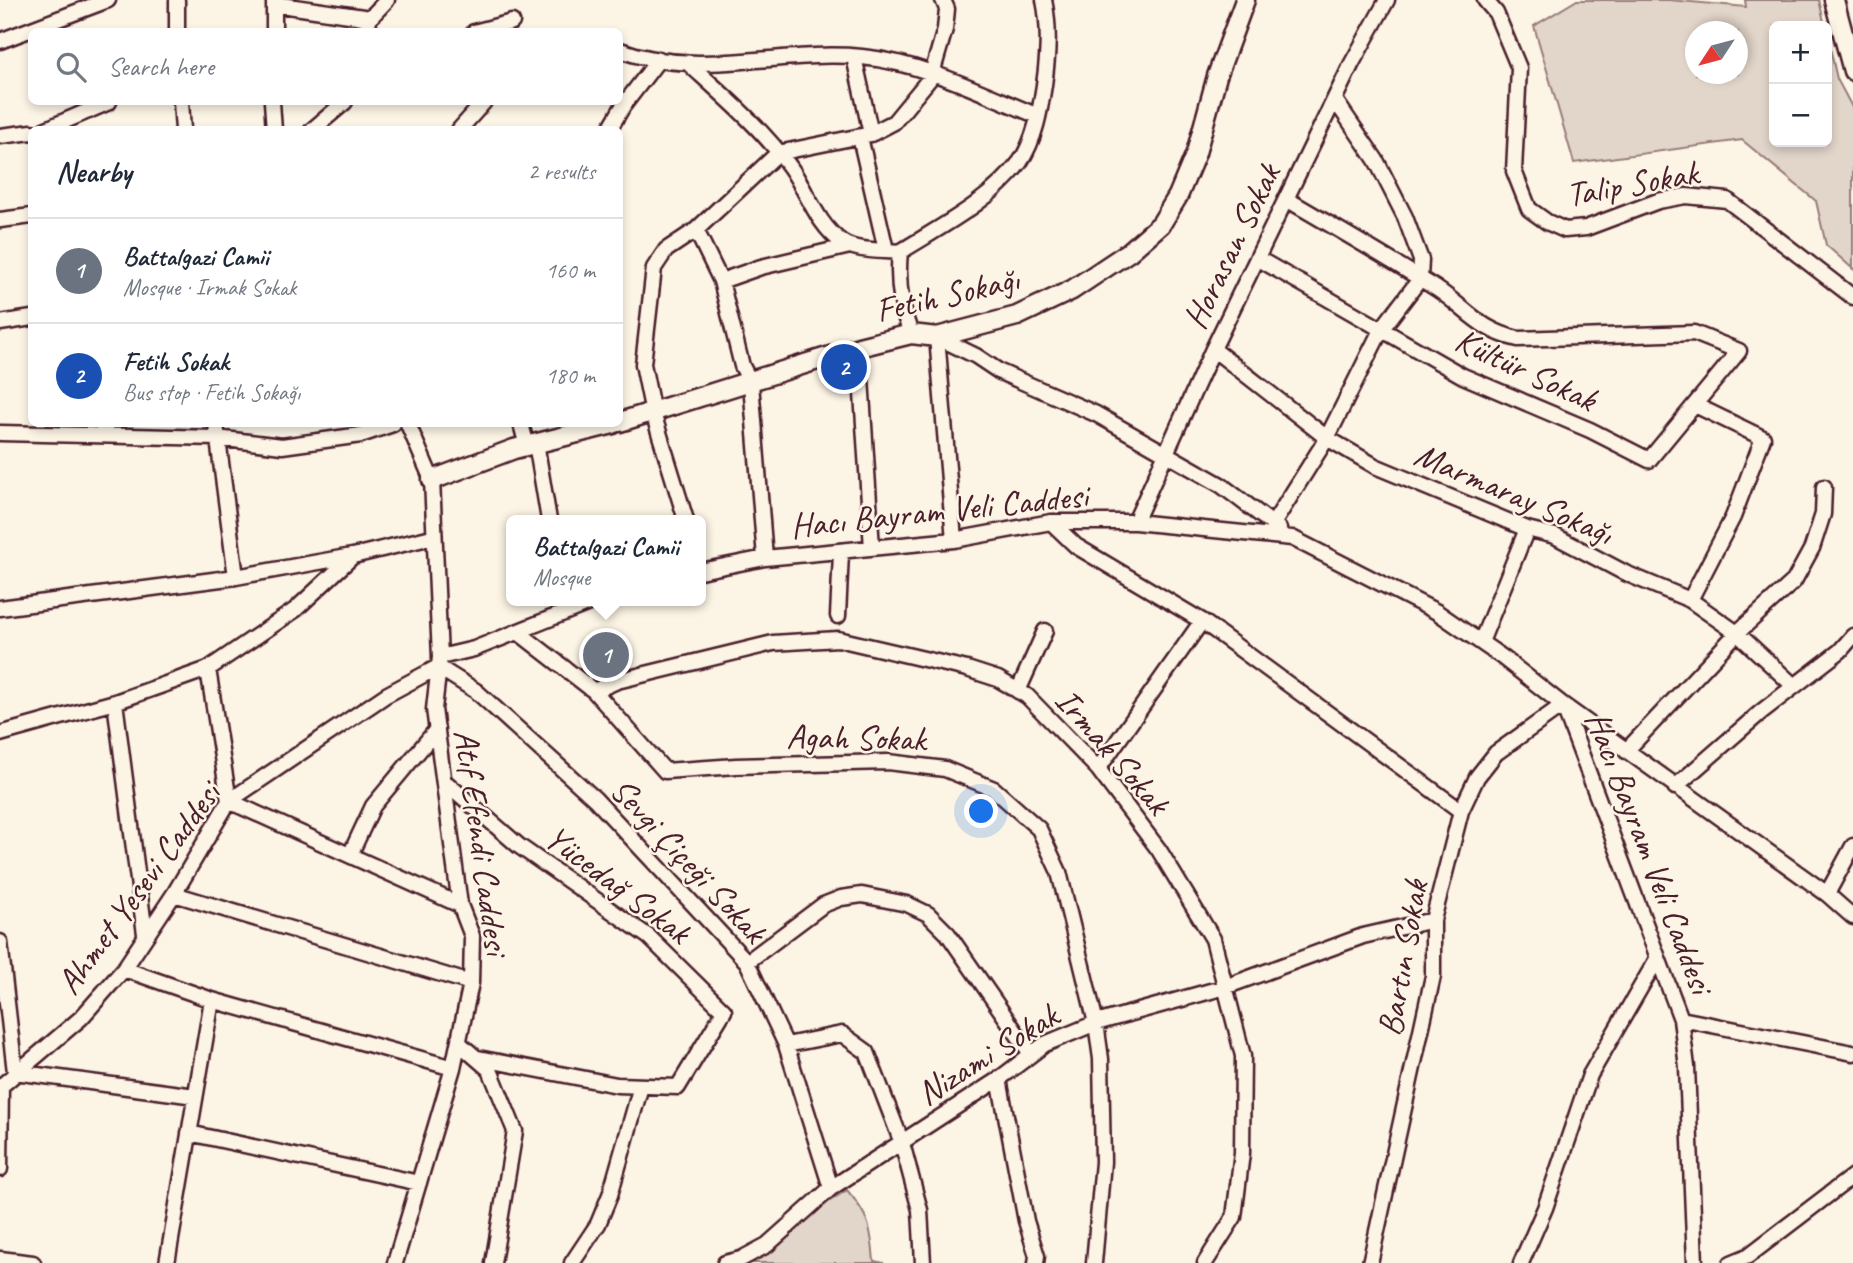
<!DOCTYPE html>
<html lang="en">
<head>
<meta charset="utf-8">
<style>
	:root { --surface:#fff; --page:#f6f6f7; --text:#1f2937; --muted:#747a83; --line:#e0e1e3; --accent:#1f6fb2 }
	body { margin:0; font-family:Caveat,sans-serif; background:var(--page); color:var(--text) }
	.controls { position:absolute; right:21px; top:21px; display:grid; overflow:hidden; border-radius:10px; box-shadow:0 4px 10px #0003 }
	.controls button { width:63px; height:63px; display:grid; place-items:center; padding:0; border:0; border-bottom:2px solid var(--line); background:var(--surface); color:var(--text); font:35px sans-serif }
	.compass { position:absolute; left:1685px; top:21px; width:63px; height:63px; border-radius:50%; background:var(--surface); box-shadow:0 4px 10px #0003; rotate:234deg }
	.you { position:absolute; left:982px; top:812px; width:24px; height:24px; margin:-18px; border:5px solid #fff; border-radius:50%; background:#1a73e8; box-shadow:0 0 0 10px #1a73e833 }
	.badge { display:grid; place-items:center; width:46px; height:46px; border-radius:50%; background:var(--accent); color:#fff; font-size:23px; font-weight:700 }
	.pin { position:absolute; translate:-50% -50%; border:4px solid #fff; box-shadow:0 2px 7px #0006 }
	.popup { position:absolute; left:506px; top:515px; width:200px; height:91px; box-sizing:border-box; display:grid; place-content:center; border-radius:10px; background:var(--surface); filter:drop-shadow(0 2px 5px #0005); font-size:23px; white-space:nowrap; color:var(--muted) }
	.popup b { font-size:26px; color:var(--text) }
	.popup::after { content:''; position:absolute; left:50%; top:100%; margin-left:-14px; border:14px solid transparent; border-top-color:var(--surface) }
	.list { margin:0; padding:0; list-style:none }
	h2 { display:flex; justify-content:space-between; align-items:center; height:91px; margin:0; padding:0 28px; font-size:30px }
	h2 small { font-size:23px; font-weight:400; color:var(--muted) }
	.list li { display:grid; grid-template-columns:46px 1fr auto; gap:21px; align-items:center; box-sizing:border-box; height:105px; padding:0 28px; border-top:2px solid var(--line) }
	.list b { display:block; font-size:26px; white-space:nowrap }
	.list p { margin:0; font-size:23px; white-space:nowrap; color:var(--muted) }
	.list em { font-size:23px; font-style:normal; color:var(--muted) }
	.icon { flex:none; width:38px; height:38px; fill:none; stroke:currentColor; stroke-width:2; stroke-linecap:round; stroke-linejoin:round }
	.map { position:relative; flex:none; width:1853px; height:1263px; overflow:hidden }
	.search { position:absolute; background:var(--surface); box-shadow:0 4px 10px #0003; left:28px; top:28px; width:595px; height:77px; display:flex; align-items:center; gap:18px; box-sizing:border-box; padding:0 24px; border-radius:10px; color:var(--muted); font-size:26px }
	.panel { position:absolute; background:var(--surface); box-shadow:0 4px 10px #0003; left:28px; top:126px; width:595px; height:301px; border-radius:10px }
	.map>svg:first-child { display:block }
	.green { fill:#e2d5ca; stroke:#967a7a; stroke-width:2; fill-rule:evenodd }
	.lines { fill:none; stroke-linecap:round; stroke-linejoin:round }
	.minor-casing { stroke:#4a1f2b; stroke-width:19 }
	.tertiary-casing { stroke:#4a1f2b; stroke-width:23 }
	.minor { stroke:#fcf5e5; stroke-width:14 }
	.tertiary { stroke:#fcf5e5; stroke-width:18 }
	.labels { text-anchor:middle; stroke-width:5; stroke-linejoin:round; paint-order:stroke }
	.street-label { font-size:35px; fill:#4a1f2b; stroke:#fcf5e5 }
</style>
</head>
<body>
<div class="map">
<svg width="1853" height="1263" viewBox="0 0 1853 1263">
	<rect width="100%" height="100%" fill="#fcf5e5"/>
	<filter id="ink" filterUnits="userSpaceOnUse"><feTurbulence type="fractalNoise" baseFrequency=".0143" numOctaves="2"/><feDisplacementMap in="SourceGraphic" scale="14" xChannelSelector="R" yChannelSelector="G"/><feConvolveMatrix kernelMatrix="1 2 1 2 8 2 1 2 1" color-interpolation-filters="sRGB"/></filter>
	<g filter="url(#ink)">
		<path class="green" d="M1577 0H1669L1746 7 1745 0H1819L1825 26H1774V142H1827V35L1837 79 1853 109V269L1826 245 1816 201 1742 140 1574 163 1534 26ZM1696 32H1738V74H1696Z
			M847 1190C869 1216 871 1227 874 1261L884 1263H752L749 1259 774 1237Z"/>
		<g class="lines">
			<defs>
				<path id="minor" d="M177 0V32
					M1485 0 1496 13 1519 68 1514 171 1529 209 1547 222 1565 230 1586 228 1658 201 1686 196 1727 200 1853 297
					M274 4 370 18
					M274 32V0
					M372 32 367 27 370 18 387 0
					M474 32 512 22
					M0 41 108 0
					M620 50C698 79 782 49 862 57 924 63 981 93 1038 116
					M854 57 871 134
					M688 63C723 95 762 128 790 167 807 191 817 225 842 242 857 252 882 250 900 252
					M181 102 183 130
					M272 102 274 130
					M44 130 109 102
					M312 130 345 102
					M459 130 484 102
					M609 130 623 106 659 59
					M0 136 32 132
					M860 137 886 250
					M0 220 32 216
					M696 230 721 281 742 366 751 383 765 558
					M1257 258 1463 376 1590 430 1649 460 1739 351 1694 333 1518 339C1479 330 1468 310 1437 289 1388 258 1338 229 1288 200
					M721 281 761 267 850 246
					M0 323 32 318
					M911 334C901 308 897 280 900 252 940 227 991 201 1020 162 1035 140 1040 111 1044 85 1048 56 1050 29 1044 0
					M937 337 976 356 1000 372 1096 414 1221 485 1279 529
					M937 337 954 540
					M859 347 872 548
					M1213 349 1327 438 1375 466 1527 529 1555 536 1625 573 1690 600 1737 633 1794 686
					M216 424 236 577
					M521 424 527 446
					M0 433 217 438 282 446 361 435 393 424
					M536 443 549 520
					M686 520 653 413 643 364 654 268 666 250 696 230 778 153 871 134 894 122 931 77 945 29 947 9 943 0
					M1051 522 1076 546 1202 621 1461 811
					M1135 522 1213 349 1352 63 1387 0
					M1273 524 1327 438 1381 330 1420 279 1421 260 1405 217 1376 160 1335 100
					M700 571 765 558 954 540 1051 522H1135L1292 538 1437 612 1502 657 1563 705 1681 1019 1687 1067 1695 1263
					M1690 600 1733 517 1763 438 1695 405
					M0 608 236 577 352 556
					M838 616 841 553
					M518 632 594 691 665 771 736 766 888 762 945 769 994 789 1039 829 1059 872 1096 1023 1101 1059 1103 1162 1094 1263
					M1481 642 1527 529
					M440 657 474 649 594 601
					M208 669 229 801 460 905
					M594 691 617 681 773 643 838 639 967 669 998 679 1027 696 1098 769 1159 850 1213 939 1243 1056 1242 1153 1234 1217 1205 1263
					M1018 691 1045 631
					M115 702 145 934
					M0 734 115 702 208 669 295 610 353 556 432 537
					M1626 751 1737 633 1794 581 1812 548 1823 514 1824 487
					M1098 769 1202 621
					M444 781 519 846 649 937 724 1011 678 1087 617 1085 478 1058
					M1675 787 1761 712 1840 651 1853 636
					M350 855 373 806 437 729
					M174 894 471 983
					M1827 894 1853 846
					M0 942 15 1072 195 1096
					M747 962 823 905 841 898 862 895 907 904 928 914 948 934 1031 1054
					M124 969 212 1000 453 1068
					M1681 1019 1853 1053
					M459 1043 490 1070 515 1131 493 1263
					M786 1045 842 1034 867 1052 902 1143 920 1210 923 1263
					M999 1079 1026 1221 1037 1256 1036 1263
					M0 1087 81 1018 124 969 174 894 229 801 386 695 438 667 476 691 595 799 747 962 786 1045 831 1188
					M189 1133 419 1183
					M0 1169 1 1086
					M0 1259 33 1263
					M167 1263 212 1000
					M395 1263 453 1068 471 983 472 936 460 905 434 709 440 657 432 480 408 424
					M572 1263 598 1224 610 1195 641 1086
					M725 1263 741 1259 767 1245 831 1188 999 1079 1045 1044 1096 1023 1225 987 1363 936 1433 920
					M1370 1263 1433 976V920L1461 811 1477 777 1496 753 1563 705 1827 894 1853 917
					M1521 1263 1545 1208 1590 1075 1657 959
					M1731 1263 1748 1256 1853 1176"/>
				<path id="tertiary" d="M1834 0 1853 71
					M620 422 859 347 911 334 937 337 1017 316 1072 290 1129 252 1161 224 1178 196 1196 153 1217 76 1245 0
					M432 480 514 449 613 424"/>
			</defs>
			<use href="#minor" class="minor-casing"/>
			<use href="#tertiary" class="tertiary-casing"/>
			<use href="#minor" class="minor"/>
			<use href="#tertiary" class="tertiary"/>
		</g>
	</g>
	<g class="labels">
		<g class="street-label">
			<text transform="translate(1632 183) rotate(-10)" y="12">Talip Sokak</text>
			<text transform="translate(1231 246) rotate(-64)" y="12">Horasan Sokak</text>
			<text transform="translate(947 294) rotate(-13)" y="12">Fetih Sokağı</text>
			<text transform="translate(1526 369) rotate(25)" y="12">Kültür Sokak</text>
			<text transform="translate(1514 493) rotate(23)" y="12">Marmaray Sokağı</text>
			<text transform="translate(939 510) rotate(-6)" y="12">Hacı Bayram Veli Caddesi</text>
			<text transform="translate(856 737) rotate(1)" y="12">Agah Sokak</text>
			<text transform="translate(1113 751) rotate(49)" y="12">Irmak Sokak</text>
			<text transform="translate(482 842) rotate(82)" y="12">Atıf Efendi Caddesi</text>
			<text transform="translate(1650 852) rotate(69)" y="12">Hacı Bayram Veli Caddesi</text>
			<text transform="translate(689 860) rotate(47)" y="12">Sevgi Çiçeği Sokak</text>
			<text transform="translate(618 884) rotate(37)" y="12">Yücedağ Sokak</text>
			<text transform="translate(138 888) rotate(-54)" y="12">Ahmet Yesevi Caddesi</text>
			<text transform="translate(1402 958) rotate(-80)" y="12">Bartın Sokak</text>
			<text transform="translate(987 1054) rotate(-32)" y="12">Nizami Sokak</text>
		</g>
	</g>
</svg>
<div class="controls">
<button>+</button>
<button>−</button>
</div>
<svg class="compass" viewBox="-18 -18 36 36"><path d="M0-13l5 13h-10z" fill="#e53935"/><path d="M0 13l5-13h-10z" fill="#747a83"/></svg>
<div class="you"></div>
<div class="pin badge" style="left:606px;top:655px;background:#6b7280">1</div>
<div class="popup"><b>Battalgazi Camii</b>Mosque</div>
<div class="pin badge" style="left:844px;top:367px;background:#1a4fb4">2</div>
<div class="search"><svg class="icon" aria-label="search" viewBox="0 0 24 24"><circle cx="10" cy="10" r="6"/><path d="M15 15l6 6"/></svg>Search here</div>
<section class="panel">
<h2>Nearby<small>2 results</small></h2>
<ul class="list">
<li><span class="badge" style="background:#6b7280">1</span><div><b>Battalgazi Camii</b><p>Mosque · Irmak Sokak</p></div><em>160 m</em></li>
<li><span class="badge" style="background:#1a4fb4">2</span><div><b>Fetih Sokak</b><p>Bus stop · Fetih Sokağı</p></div><em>180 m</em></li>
</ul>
</section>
</div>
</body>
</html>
